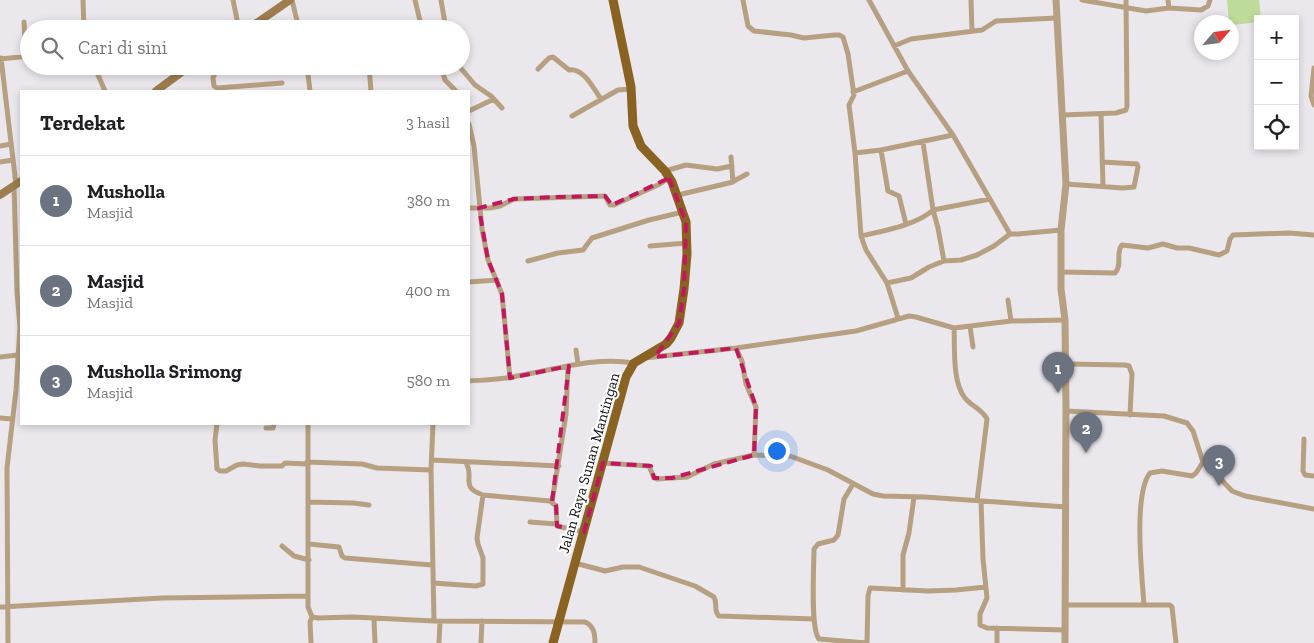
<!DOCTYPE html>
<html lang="id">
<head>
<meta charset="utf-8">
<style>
	:root { --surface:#fff; --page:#f6f6f6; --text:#202124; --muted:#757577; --line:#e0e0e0; --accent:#1a73e8 }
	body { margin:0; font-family:"Zilla Slab",serif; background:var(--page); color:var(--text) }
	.controls { position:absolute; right:15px; top:15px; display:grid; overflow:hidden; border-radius:0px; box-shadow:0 2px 8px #0003 }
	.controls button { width:45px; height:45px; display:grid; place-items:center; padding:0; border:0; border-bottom:1px solid var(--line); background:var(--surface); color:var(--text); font:25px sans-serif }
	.compass { position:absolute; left:1194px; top:15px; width:45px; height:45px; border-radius:50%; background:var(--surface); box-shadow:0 2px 8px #0003; rotate:62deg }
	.you { position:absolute; left:776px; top:450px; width:18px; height:18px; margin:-12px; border:4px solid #fff; border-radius:50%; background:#1a73e8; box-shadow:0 0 0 8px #1a73e833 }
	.badge { display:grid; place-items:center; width:32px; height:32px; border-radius:50%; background:var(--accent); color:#fff; font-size:16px; font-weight:700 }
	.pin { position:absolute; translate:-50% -41px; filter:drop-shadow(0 1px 2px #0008) }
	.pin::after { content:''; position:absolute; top:26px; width:18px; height:15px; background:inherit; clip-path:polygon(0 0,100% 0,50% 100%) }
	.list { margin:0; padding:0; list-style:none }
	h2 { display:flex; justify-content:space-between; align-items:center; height:65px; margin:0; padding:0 20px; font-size:21px }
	h2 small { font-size:16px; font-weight:400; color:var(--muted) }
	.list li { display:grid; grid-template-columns:32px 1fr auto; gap:15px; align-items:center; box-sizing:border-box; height:90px; padding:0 20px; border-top:1px solid var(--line) }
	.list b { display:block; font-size:19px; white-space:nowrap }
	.list p { margin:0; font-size:16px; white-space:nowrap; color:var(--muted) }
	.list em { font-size:16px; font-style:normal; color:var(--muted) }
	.icon { flex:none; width:28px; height:28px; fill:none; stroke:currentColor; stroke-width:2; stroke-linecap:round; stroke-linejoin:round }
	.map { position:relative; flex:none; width:1314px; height:643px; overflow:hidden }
	.search { position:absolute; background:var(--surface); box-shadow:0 2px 8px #0003; left:20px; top:20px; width:450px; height:55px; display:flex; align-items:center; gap:12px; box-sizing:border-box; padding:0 18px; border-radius:28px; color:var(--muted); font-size:19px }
	.panel { position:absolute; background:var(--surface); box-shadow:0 2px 8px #0003; left:20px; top:90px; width:450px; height:335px; border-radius:0px }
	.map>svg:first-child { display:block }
	.green { fill:#bedb99 }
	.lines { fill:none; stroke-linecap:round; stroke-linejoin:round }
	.minor { stroke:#b6a081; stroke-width:5 }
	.tertiary { stroke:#b6a081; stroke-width:7 }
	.secondary { stroke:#9d7c4d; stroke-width:8 }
	.primary { stroke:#8a6222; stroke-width:9 }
	.marked { fill:none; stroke:#c2185b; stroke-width:4; stroke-dasharray:10 6; stroke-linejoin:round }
	.labels { text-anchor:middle; stroke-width:4.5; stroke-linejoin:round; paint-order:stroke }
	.street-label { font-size:15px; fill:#0c0b0d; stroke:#fff }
</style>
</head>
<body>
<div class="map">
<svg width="1314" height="643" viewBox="0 0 1314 643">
	<rect width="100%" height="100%" fill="#eae7ed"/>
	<path class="green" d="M1227 0H1259L1261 19H1258V22L1232 25V22H1229Z"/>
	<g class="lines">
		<path class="minor" d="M83 0 84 29
			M233 0 239 29
			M292 0 299 29
			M415 0 422 29
			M441 0 446 29
			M743 0 748 26 754 31 791 35 804 38 835 35H839L843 37 848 54 854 95 849 105 855 153 861 236 866 250 887 283 898 318
			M869 0 908 71 953 135 1010 234H1018L1061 230
			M971 0 972 31
			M1082 0 1146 11 1169 8 1201 10 1208 6 1210 0
			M1168 0 1169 8
			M24 22 26 57
			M894 46 911 39 982 30 996 21 1056 18
			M1 58 16 185
			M0 59 29 56
			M94 66 105 91
			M218 66 213 78 214 86 217 88 282 83
			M307 66 310 91
			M369 66 371 91
			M441 66 445 80 456 91
			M459 66 475 85 491 96 502 108
			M307 67 322 66
			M1314 68 1311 96 1314 105
			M538 69 549 58 553 57 569 70C584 68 593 88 601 99
			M853 92 908 71
			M469 111 494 99
			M1101 114 1103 187
			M1062 115 1116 113 1126 110 1127 106 1126 0
			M572 116 618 90 631 89
			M469 124 474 146 482 229 488 260 502 294 510 378
			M923 142 933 210 938 228 944 261
			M0 146 11 144
			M881 150 888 191 899 196 906 224
			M855 153 881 150 953 135
			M0 162 13 160
			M665 171 686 165 717 169 732 166
			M734 181 747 174
			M1066 184 1123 188 1134 187 1138 167 1137 164 1102 162
			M678 195 733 182 731 157
			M469 208H490L500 206 514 199 605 196 610 205H614L660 184 669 178
			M861 236C882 231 917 225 933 210L990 199
			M650 246 687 243
			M528 261 558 253 583 250 592 238 649 220 683 212
			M1061 272 1115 273C1123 265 1115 253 1122 245L1148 248 1163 244 1177 248H1189L1219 255 1227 251 1230 239 1233 235 1289 233 1314 235
			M469 282 497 280
			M887 283 911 278 929 267 944 261 961 260 977 255 994 246 1010 234
			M1008 300 1011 321
			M970 326 973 347
			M954 328C955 347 952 382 965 398 971 406 982 409 987 419L977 501
			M736 348 742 361 746 384 756 407 754 455 790 456 828 470 873 494 883 496 925 497 1066 507
			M576 350 578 364
			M0 357 18 355
			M645 358 736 348 856 331 909 316 916 317 954 328 1011 321 1065 320
			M1066 364 1125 365 1129 366 1132 374 1130 415
			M469 381C483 380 497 380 511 377 551 371 593 356 634 363
			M1066 411 1164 416 1187 423 1193 431 1203 462 1216 474 1232 491 1245 496 1314 509
			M0 418 12 419
			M217 424 215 440 217 469 220 471H226L237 465 243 464 260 466H282L285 463 307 464
			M308 424V607L312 617 318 618 353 617 434 621 585 622C594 626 595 634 595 643
			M433 424 431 470 434 621
			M266 428H273L274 424
			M1304 439 1303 471 1305 475 1314 476
			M432 460 559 466
			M307 462 362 464 377 468 431 470
			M466 463C475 477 459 487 483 495L550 501 556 506 557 526 584 532
			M603 463 649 466 654 478 657 479 687 477 714 464 754 455
			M853 484 844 499 838 535 834 540 818 544 814 549C814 566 810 629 819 639L867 643
			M981 501 983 559 987 598 980 614V625L987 628 1065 630
			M308 502 353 503 369 505
			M552 502 566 414 568 366
			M530 522 556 524
			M309 544 339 547 342 556 345 558 432 565
			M282 546 294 556 309 560
			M575 563 605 571 623 567H639L695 586 714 597C718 604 713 610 719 616L814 619
			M433 583 476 586 483 584V558L478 544 477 538 483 495
			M903 590V555L909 533 914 497
			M1065 605H1144
			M0 607 162 598 308 596
			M374 619 375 643
			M8 643 7 468 16 390 20 327 17 292 14 186
			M311 643 310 622 312 617
			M439 643 440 621
			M481 643 482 621
			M867 643 868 596 870 588 928 591 956 590 986 587
			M997 643V628
			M1176 643 1172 607 1170 605H1144C1142 576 1133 494 1150 473L1162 471 1192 476 1196 473 1203 462"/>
		<path class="tertiary" d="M1056 0 1066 184 1061 230V289L1065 320 1066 408 1065 643"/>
		<path class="secondary" d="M248 29 290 0
			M156 91 190 66
			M0 195 21 181"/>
		<path class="primary" d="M553 643 626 377 634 363 666 344 671 338 679 323 684 289 687 254 686 222 672 182 665 171 641 146 633 126 631 87 613 0"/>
	</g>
	<path class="marked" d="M669 178 686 222 684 289 679 323 655 357 736 348 756 407 754 455 672 478H654L651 466 603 463 584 532 557 526 556 505 552 502 569 366 510 378 502 294 488 260 479 208 514 199 556 197 605 196 612 205Z"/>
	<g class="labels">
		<g class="street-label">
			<text transform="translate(589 463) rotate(-74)" y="5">Jalan Raya Sunan Mantingan</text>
		</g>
	</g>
</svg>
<div class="controls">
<button>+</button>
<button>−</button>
<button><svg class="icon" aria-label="locate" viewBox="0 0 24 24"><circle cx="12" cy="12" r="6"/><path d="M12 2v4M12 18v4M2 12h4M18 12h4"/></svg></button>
</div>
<svg class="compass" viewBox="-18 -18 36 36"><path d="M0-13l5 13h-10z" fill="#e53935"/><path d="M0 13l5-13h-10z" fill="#757577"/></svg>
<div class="you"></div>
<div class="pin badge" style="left:1058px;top:393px;background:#6b7280">1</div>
<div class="pin badge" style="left:1086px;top:453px;background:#6b7280">2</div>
<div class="pin badge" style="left:1219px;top:486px;background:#6b7280">3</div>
<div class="search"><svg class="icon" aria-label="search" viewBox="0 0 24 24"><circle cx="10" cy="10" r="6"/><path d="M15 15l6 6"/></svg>Cari di sini</div>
<section class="panel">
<h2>Terdekat<small>3 hasil</small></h2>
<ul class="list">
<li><span class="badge" style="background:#6b7280">1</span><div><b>Musholla</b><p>Masjid</p></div><em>380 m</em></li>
<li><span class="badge" style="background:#6b7280">2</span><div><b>Masjid</b><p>Masjid</p></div><em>400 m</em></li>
<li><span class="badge" style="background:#6b7280">3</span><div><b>Musholla Srimong</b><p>Masjid</p></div><em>580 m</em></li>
</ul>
</section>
</div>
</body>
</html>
